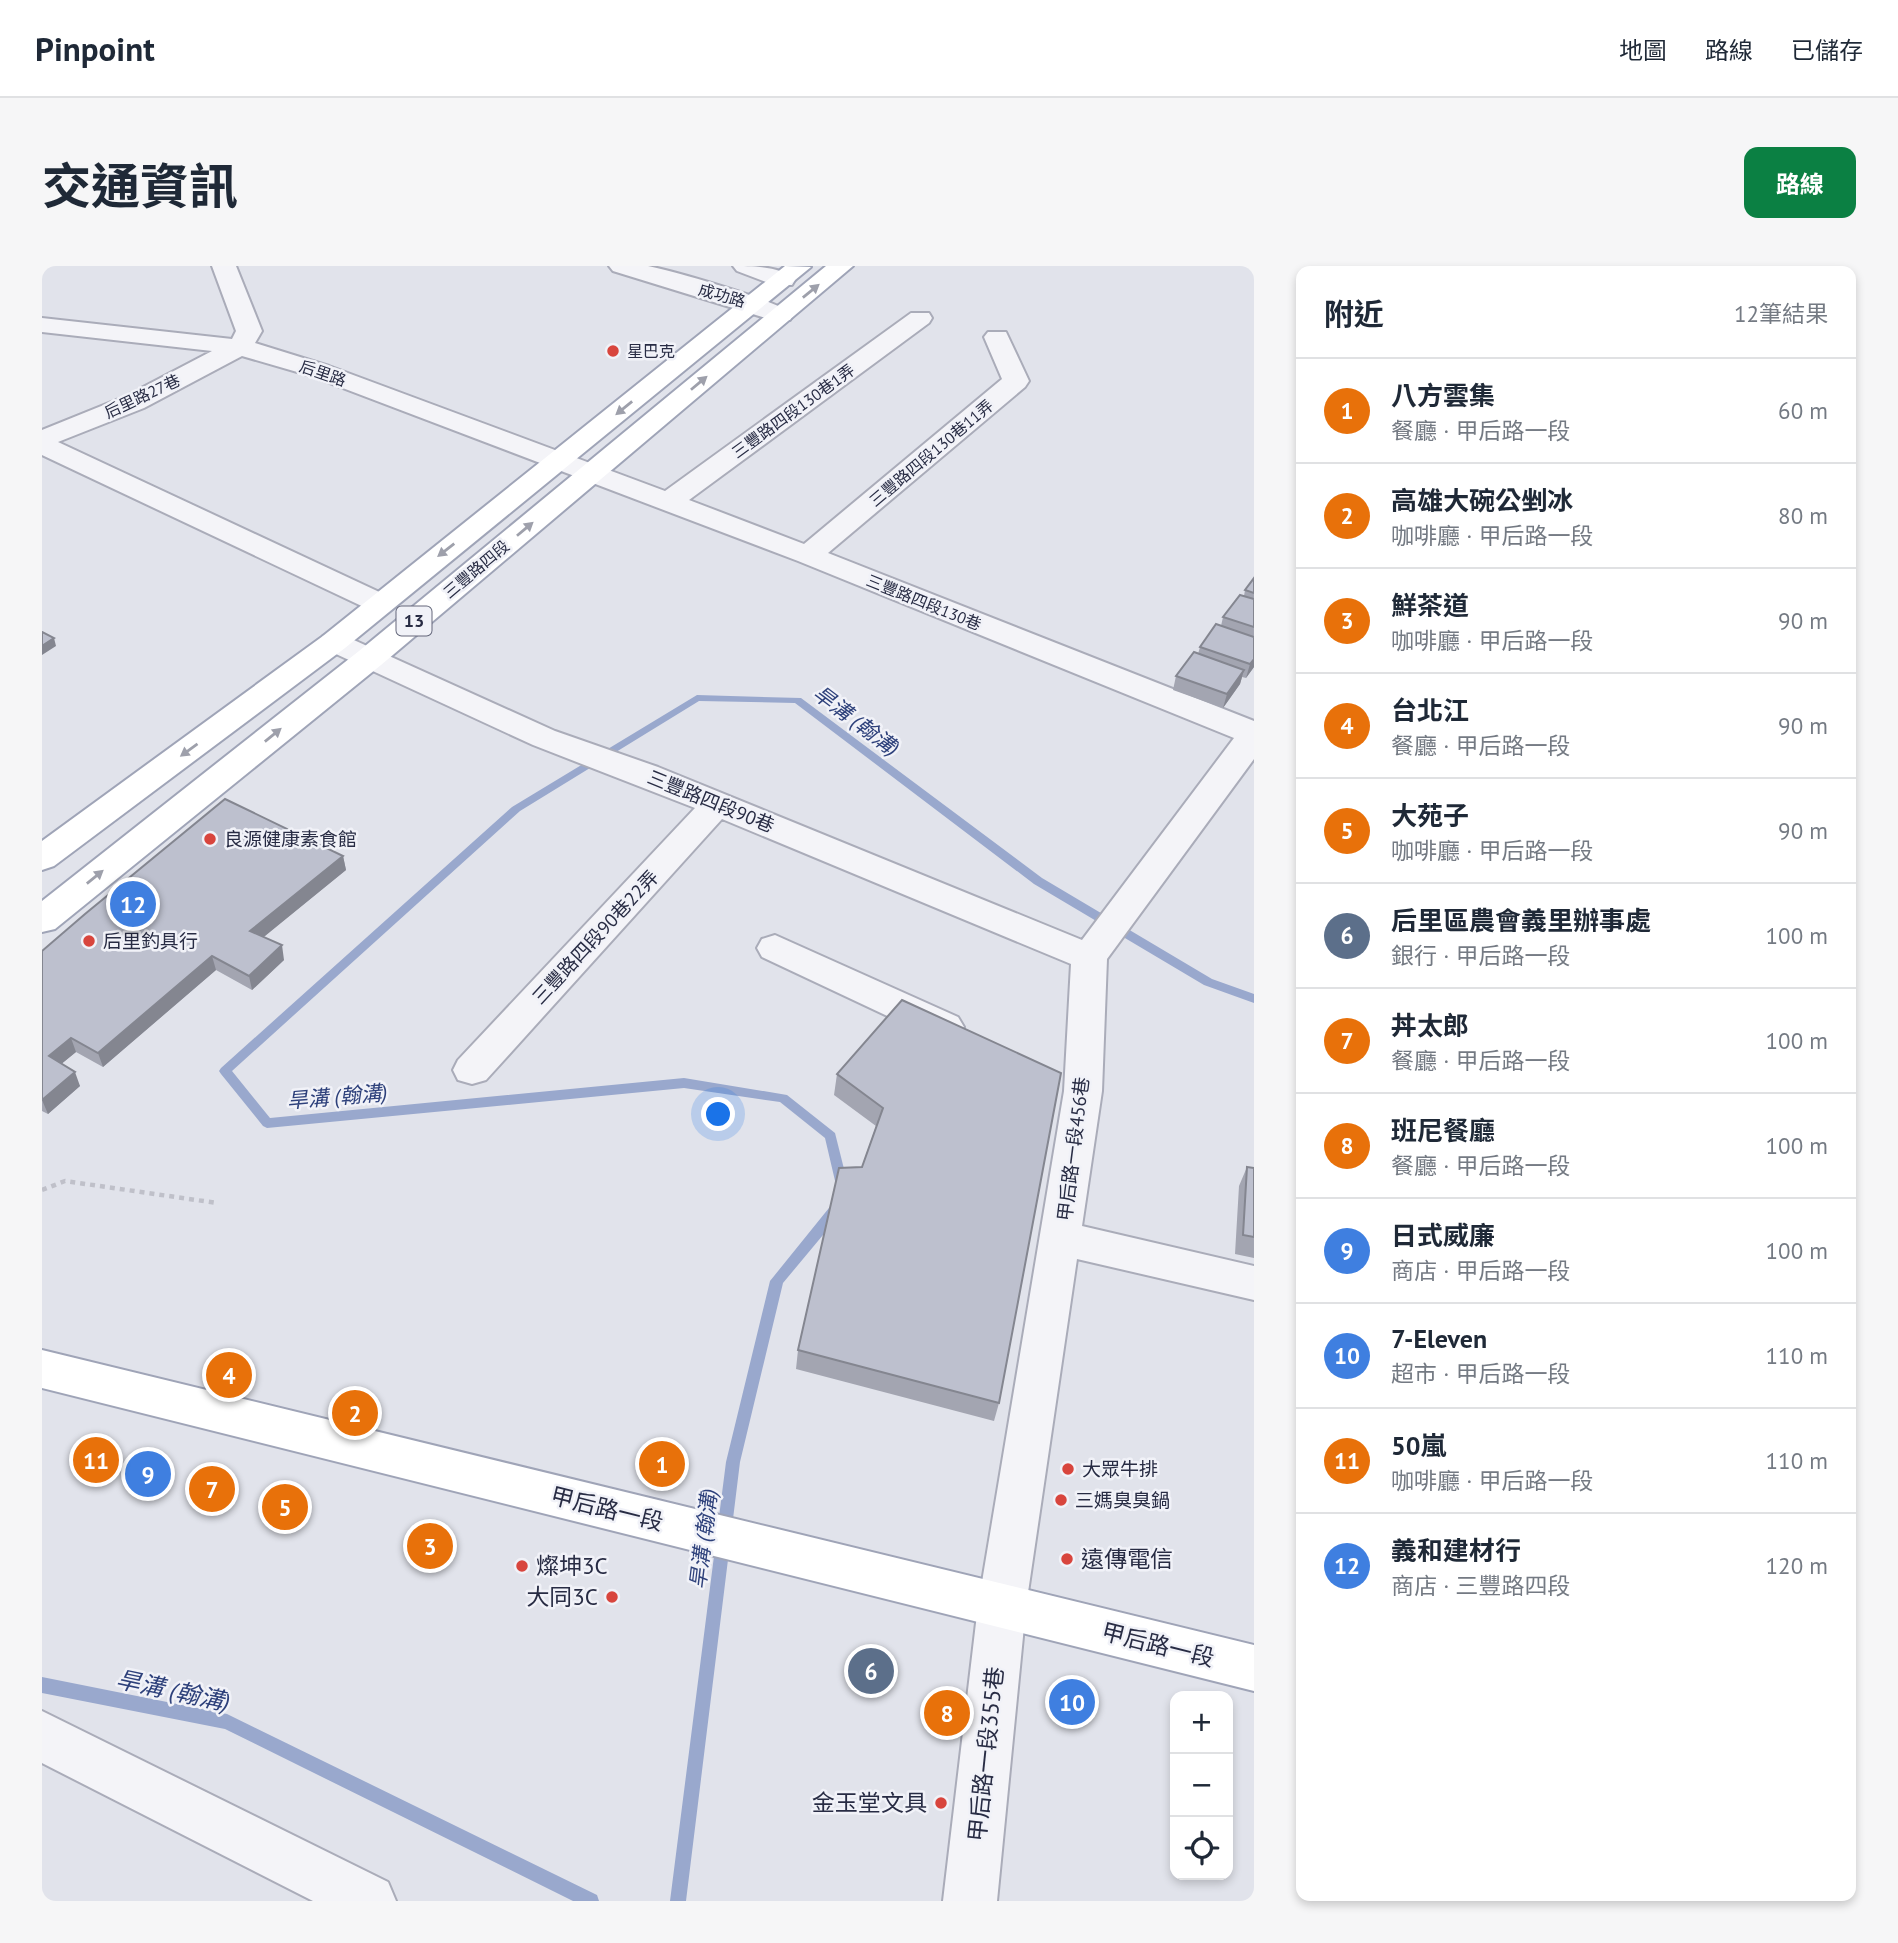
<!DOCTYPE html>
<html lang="zh-TW">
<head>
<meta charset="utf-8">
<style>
	:root { --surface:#fff; --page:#f6f6f7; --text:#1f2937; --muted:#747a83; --line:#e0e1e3; --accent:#0b8043 }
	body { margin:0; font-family:"PT Sans","Noto Sans TC",sans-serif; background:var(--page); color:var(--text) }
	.controls { position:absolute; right:21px; bottom:21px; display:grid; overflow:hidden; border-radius:14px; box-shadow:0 4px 10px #0003 }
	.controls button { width:63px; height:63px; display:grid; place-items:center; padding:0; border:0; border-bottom:2px solid var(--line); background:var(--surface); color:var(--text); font:35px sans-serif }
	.you { position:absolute; left:677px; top:849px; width:24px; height:24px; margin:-18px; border:5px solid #fff; border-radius:50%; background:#1a73e8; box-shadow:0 0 0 10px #1a73e833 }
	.badge { display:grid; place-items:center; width:46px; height:46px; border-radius:50%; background:var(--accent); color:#fff; font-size:23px; font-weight:700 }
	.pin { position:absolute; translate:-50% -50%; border:4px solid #fff; box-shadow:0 2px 7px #0006 }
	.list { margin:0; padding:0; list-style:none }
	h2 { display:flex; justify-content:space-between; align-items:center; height:91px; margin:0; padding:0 28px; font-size:30px }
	h2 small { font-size:23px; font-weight:400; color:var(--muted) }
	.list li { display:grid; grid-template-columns:46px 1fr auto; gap:21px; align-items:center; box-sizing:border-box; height:105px; padding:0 28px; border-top:2px solid var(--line) }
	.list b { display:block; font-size:26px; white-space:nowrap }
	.list p { margin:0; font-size:23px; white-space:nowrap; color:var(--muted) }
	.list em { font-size:23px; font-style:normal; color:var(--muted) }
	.icon { flex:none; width:38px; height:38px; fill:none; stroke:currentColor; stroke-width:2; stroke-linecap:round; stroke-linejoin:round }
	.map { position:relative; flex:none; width:1212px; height:1635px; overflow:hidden; border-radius:14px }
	header { display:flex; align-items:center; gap:42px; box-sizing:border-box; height:98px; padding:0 35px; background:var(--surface); border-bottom:2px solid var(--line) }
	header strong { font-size:33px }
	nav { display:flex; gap:38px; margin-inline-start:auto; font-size:24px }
	.intro { display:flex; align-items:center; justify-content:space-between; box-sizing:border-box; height:168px; padding:0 42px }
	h1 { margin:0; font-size:49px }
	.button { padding:18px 32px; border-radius:14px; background:var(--accent); color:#fff; font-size:24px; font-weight:700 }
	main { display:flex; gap:42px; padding:0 42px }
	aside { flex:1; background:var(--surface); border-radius:14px; box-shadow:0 4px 10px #0003 }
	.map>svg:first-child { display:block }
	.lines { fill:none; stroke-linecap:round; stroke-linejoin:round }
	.stream { fill:#99a8cd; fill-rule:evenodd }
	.minor-casing { stroke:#aaacb9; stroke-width:4 }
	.major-casing { stroke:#9fa4b7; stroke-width:4 }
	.path { stroke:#bfc0c9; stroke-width:4.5; stroke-dasharray:5 5; stroke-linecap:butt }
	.minor { fill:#f4f4f8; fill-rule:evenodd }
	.major { fill:#fff; fill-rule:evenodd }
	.wall { fill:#a3a5b1 }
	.shaded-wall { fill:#848690 }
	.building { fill:#bdc0ce; stroke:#848690; stroke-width:2 }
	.oneway { fill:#9ea0ab }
	.poi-dot { fill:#d8453d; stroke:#f1f2f8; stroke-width:2.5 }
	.labels { text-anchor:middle; stroke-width:5; stroke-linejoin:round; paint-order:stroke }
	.far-street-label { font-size:16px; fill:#282c44; stroke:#f1f2f8 }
	.far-poi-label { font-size:16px; fill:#282c44; stroke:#f1f2f8; text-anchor:start }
	.shield { fill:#f1f2f8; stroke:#64677a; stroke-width:2 }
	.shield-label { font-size:18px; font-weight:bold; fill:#282c44 }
	.street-label { font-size:19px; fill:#282c44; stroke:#f1f2f8 }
	.poi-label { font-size:19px; fill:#282c44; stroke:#f1f2f8; text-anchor:start }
	.water-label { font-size:21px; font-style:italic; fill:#2e417b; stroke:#f1f2f8 }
	.near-street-label { font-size:23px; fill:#282c44; stroke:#f1f2f8 }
	.near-poi-label { font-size:23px; fill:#282c44; stroke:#f1f2f8; text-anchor:start }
	.near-water-label { font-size:24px; font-style:italic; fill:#2e417b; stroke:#f1f2f8 }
</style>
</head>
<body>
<header>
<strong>Pinpoint</strong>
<nav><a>地圖</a><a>路線</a><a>已儲存</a></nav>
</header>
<div class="intro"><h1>交通資訊</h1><a class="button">路線</a></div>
<main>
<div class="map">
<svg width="1212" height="1635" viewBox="0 0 1212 1635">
	<rect width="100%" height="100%" fill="#e1e3eb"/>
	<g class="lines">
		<path class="stream" d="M655 429 759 432 1000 612 1170 713 1212 728V737L1162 719 992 618 753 437 657 435 478 545 190 805 228 852 642 812 745 829 793 867 806 919 805 923H795L794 919 783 872 738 836 642 822 225 862 221 860 179 808 177 805 179 802 470 541Z
			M796 936 801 937 802 941 801 945 741 1017 698 1196 644 1635H628L684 1196 728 1015 791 937Z
			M0 1411 185 1448 555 1629 557 1635H531L183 1463 0 1427Z"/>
		<defs>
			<path id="minor" d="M170 0H194L220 65 213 77 287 100 623 225 869 47H887L890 52 887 57 647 234 762 278 960 113 942 71 946 66H964L987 115 983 121 786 287 1212 455V493L1065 693 1060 825 1040 960 1212 1000V1034L1035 993 984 1340 955 1635H901L936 1340 1022 825 1029 698 680 553 444 814 430 818 416 814 411 804 416 794 653 542 491 479 281 382 277 376 281 370 292 367 303 370 513 465 616 501 1040 674 1192 472 756 295 269 110 200 90 102 142 16 176 348 331 352 337 348 343 337 346 326 343 0 189V164L84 130 170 85 0 66V52L190 73 194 65Z
				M567 0C580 0 594 0 606 0 627 4 742 36 751 49L748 54H730L571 5Z
				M691 0C710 0 741 0 753 14L750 19H732L695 5Z
				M733 669 916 751 922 761 916 771 903 775 890 771 720 691 715 682 720 673Z
				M0 1445 346 1616 354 1635H271L0 1497Z"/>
			<path id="major" d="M743 0 769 1 303 382 12 600 0 604V575L281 370Z
				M784 0H811L339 399 13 663 0 666V635L317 385Z
				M0 1084 1212 1379V1425L0 1122Z"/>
		</defs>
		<use href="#minor" class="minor-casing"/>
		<use href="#major" class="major-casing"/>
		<path class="path" d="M0 924 23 915 175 937"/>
		<use href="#minor" class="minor"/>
		<use href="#major" class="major"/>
	</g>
	<path class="wall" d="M1212 312V401L1204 412 1200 411 1198 418 1181 442 1131 424 1134 410 1156 388 1158 381 1179 360 1181 351 1202 330 1203 324Z
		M301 590 304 604 221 671 242 694 210 724 174 704 61 801 34 786 19 798 38 820 6 848 0 845V685Z
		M860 734 957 1137 952 1155 754 1103 756 1084 834 860 792 829 795 808Z
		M1205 901 1212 902V992L1193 988 1197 920Z"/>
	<path class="shaded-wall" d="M12 372 14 380 0 389V380Z
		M1212 393V401L1204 412 1208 398Z
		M1202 404 1198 418 1181 442 1185 428Z
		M301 590 304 604 212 679 208 665Z
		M240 679 242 694 210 724 207 710Z
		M170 690 174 704 61 801 56 787Z
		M29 772 34 786 12 804 7 790Z
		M33 806 38 820 6 848 0 834Z"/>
	<path class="building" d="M1212 312V327L1203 324Z
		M1198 329 1212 333V361L1181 351Z
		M1174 358 1212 371V393L1208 398 1158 381Z
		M0 366 12 372 0 380Z
		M1152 386 1202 404 1185 428 1134 410Z
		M183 533 301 590 208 665 240 679 207 710 170 690 56 787 29 772 7 790 33 806 0 834V685L43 648Z
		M860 734 1019 807 957 1137 756 1084 797 902 820 901 841 842 795 808Z
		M1205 901 1212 902V971L1201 969Z"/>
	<defs><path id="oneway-solid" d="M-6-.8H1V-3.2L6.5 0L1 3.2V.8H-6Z" transform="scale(1.75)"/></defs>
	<g class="oneway">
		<use href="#oneway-solid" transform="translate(769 25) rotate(-39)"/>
		<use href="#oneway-solid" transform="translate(657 117) rotate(-40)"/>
		<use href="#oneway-solid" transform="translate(582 142) rotate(141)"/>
		<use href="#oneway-solid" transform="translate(483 263) rotate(-40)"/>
		<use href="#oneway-solid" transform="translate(404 284) rotate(142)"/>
		<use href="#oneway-solid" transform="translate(231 469) rotate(-39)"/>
		<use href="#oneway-solid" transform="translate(147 484) rotate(144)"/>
		<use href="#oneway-solid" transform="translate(53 611) rotate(-39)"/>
	</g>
	<g class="poi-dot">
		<circle cx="571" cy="85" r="7"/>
		<circle cx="168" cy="573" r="7"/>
		<circle cx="47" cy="675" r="7"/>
		<circle cx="1026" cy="1203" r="7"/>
		<circle cx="1019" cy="1234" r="7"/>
		<circle cx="1025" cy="1293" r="7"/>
		<circle cx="480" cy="1300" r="7"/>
		<circle cx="570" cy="1331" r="7"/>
		<circle cx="899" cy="1537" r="7"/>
	</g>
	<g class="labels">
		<g class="far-street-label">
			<text transform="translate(680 29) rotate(16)" y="6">成功路</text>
			<text transform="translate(281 107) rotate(19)" y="6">后里路</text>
			<text transform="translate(100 130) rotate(-25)" y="6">后里路27巷</text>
			<text transform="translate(751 145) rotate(-36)" y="6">三豐路四段130巷1弄</text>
			<text transform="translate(889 187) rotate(-40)" y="6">三豐路四段130巷11弄</text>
			<text transform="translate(434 303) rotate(-40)" y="6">三豐路四段</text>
			<text transform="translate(882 336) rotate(22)" y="6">三豐路四段130巷</text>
		</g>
		<g class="far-poi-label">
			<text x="585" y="91">星巴克</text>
		</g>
		<rect class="shield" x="354.5" y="340.5" width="35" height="29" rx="5"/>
		<g class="shield-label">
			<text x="372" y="361">13</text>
		</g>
		<g class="street-label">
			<text transform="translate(669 535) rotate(22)" y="7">三豐路四段90巷</text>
			<text transform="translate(553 671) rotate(-47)" y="7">三豐路四段90巷22弄</text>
			<text transform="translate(1031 883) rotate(-83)" y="7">甲后路一段456巷</text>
		</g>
		<g class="poi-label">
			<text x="182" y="580">良源健康素食館</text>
			<text x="61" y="682">后里釣具行</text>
			<text x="1040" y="1210">大眾牛排</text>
			<text x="1033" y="1241">三媽臭臭鍋</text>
		</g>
		<g class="water-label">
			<text transform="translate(814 455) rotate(37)" y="7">旱溝 (翰溝)</text>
			<text transform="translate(295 831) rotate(-5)" y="7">旱溝 (翰溝)</text>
			<text transform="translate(662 1273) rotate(-83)" y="7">旱溝 (翰溝)</text>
		</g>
		<g class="near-street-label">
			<text transform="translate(565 1243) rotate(14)" y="8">甲后路一段</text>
			<text transform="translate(1116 1379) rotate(14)" y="8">甲后路一段</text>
			<text transform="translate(944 1488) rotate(-84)" y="8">甲后路一段355巷</text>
		</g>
		<g class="near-poi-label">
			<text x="1039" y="1301">遠傳電信</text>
			<text x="494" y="1308">燦坤3C</text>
			<text x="556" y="1339" text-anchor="end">大同3C</text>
			<text x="885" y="1545" text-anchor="end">金玉堂文具</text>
		</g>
		<g class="near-water-label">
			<text transform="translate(131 1425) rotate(12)" y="8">旱溝 (翰溝)</text>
		</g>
	</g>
</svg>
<div class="controls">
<button>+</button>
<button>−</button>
<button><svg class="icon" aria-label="locate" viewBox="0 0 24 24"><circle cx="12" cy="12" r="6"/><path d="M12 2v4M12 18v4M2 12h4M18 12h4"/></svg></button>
</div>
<div class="you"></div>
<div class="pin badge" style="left:620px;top:1198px;background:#e8710a">1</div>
<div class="pin badge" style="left:313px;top:1147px;background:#e8710a">2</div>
<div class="pin badge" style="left:388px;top:1280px;background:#e8710a">3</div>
<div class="pin badge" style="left:187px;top:1109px;background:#e8710a">4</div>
<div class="pin badge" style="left:243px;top:1241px;background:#e8710a">5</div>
<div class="pin badge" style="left:829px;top:1405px;background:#5c6f8a">6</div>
<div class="pin badge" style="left:170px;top:1223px;background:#e8710a">7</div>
<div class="pin badge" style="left:905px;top:1447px;background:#e8710a">8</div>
<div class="pin badge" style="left:106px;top:1208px;background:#3f7fe0">9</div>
<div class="pin badge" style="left:1030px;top:1436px;background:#3f7fe0">10</div>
<div class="pin badge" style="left:54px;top:1194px;background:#e8710a">11</div>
<div class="pin badge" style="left:91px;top:638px;background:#3f7fe0">12</div>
</div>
<aside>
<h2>附近<small>12筆結果</small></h2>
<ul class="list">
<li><span class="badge" style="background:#e8710a">1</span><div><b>八方雲集</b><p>餐廳 · 甲后路一段</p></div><em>60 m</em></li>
<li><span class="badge" style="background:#e8710a">2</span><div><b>高雄大碗公剉冰</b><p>咖啡廳 · 甲后路一段</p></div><em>80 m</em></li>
<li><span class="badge" style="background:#e8710a">3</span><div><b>鮮茶道</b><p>咖啡廳 · 甲后路一段</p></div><em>90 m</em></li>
<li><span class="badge" style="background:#e8710a">4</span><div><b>台北江</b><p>餐廳 · 甲后路一段</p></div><em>90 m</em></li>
<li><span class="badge" style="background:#e8710a">5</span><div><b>大苑子</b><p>咖啡廳 · 甲后路一段</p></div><em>90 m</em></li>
<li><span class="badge" style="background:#5c6f8a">6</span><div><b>后里區農會義里辦事處</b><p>銀行 · 甲后路一段</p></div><em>100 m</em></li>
<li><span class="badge" style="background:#e8710a">7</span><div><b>丼太郎</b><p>餐廳 · 甲后路一段</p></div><em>100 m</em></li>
<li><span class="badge" style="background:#e8710a">8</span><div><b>班尼餐廳</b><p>餐廳 · 甲后路一段</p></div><em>100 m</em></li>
<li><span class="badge" style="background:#3f7fe0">9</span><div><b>日式威廉</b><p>商店 · 甲后路一段</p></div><em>100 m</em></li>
<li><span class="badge" style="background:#3f7fe0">10</span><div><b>7-Eleven</b><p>超市 · 甲后路一段</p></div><em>110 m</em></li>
<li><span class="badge" style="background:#e8710a">11</span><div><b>50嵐</b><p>咖啡廳 · 甲后路一段</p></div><em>110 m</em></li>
<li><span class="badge" style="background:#3f7fe0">12</span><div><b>義和建材行</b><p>商店 · 三豐路四段</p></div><em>120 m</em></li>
</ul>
</aside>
</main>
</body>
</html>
